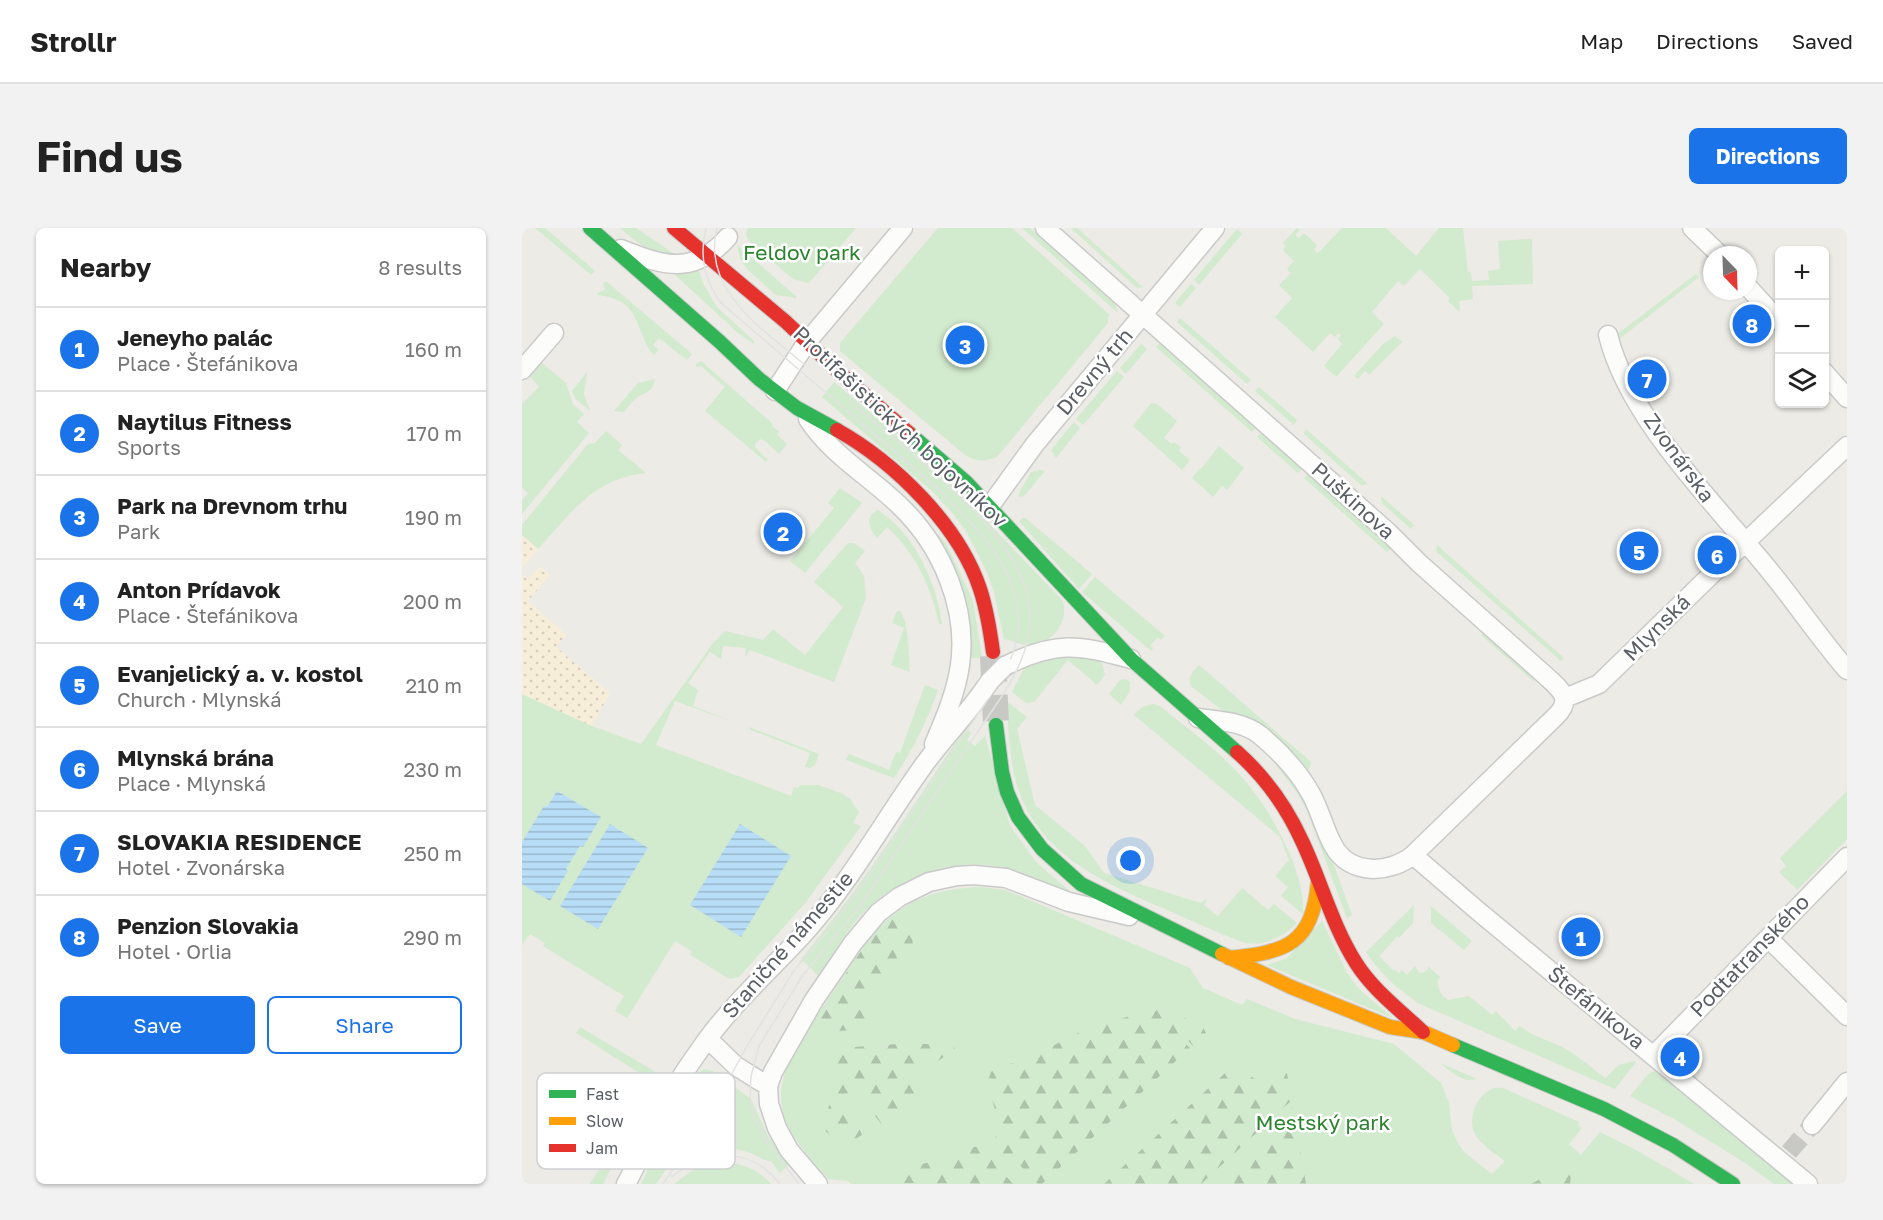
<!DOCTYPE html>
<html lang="en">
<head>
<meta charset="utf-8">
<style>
	:root { --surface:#fff; --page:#f2f2f2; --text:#222; --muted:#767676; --line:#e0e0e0; --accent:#1a73e8 }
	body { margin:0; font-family:"Golos Text",sans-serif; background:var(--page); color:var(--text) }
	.controls { position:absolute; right:18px; top:18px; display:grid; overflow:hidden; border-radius:9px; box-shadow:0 2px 4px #0004 }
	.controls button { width:54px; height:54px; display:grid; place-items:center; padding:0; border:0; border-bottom:2px solid var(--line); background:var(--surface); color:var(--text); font:30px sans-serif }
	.compass { position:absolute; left:1181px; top:18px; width:54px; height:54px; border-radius:50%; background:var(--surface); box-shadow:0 2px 4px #0004; rotate:157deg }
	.you { position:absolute; left:609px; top:633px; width:21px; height:21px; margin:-15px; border:4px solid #fff; border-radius:50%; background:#1a73e8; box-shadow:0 0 0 9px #1a73e833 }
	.badge { display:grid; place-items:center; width:39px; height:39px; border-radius:50%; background:var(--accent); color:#fff; font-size:20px; font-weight:700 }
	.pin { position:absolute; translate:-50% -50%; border:3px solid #fff; box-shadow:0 2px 6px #0006 }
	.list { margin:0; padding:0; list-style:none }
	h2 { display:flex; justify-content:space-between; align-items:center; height:78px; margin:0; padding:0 24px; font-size:26px }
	h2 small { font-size:20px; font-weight:400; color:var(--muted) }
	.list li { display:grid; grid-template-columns:39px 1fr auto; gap:18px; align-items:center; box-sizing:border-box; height:84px; padding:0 24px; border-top:2px solid var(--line) }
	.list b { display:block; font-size:22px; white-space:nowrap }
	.list p { margin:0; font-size:20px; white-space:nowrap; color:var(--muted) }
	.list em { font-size:20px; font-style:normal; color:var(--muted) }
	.actions { display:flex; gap:12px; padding:18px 24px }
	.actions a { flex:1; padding:14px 0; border:2px solid var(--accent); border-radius:9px; text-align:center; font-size:21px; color:var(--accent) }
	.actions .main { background:var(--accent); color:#fff }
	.icon { flex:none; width:33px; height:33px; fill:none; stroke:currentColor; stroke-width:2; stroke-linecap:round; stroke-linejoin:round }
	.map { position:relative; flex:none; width:1325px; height:956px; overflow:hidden; border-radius:9px }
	header { display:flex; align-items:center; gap:36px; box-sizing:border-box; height:84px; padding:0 30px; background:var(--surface); border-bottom:2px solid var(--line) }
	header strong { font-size:28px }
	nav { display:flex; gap:33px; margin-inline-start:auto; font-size:21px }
	.intro { display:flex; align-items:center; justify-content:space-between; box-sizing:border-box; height:144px; padding:0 36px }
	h1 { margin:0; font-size:42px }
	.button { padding:15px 27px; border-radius:9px; background:var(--accent); color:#fff; font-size:21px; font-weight:700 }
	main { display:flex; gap:36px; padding:0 36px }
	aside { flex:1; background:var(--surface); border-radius:9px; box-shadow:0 2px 4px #0004 }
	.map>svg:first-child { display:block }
	.green { fill:#d2eace }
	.forest { fill:url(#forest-firs) }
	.sand { fill:url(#sand-dots) }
	.water { fill:url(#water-rules) }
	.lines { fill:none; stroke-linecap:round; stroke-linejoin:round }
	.street-tunnel { stroke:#c8c8c5; stroke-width:18; stroke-dasharray:18 9; stroke-linecap:butt }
	.secondary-tunnel { stroke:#c8c8c5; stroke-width:26; stroke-dasharray:26 13; stroke-linecap:butt }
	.street-casing { stroke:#c9cac9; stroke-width:21 }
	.fast-casing { stroke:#c7c9c7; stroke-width:16 }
	.slow-casing { stroke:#c7c9c7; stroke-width:16 }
	.jam-casing { stroke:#c7c9c7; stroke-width:16 }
	.street { stroke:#fcfcfb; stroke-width:18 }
	.fast { stroke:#30b455; stroke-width:14 }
	.slow { stroke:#ff9f0a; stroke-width:14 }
	.jam { stroke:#e5322d; stroke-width:14 }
	.tram { stroke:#e3e2e2; stroke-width:1.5 }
	.street-bridge-casing { stroke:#c9cac9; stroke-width:21; stroke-linecap:butt }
	.street-bridge { stroke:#fcfcfb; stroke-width:18 }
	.labels { text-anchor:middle; stroke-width:5; stroke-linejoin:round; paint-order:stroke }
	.park-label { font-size:21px; fill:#2b832d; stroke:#fff }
	.street-label { font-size:21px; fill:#5a5f65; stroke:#fff }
	.key { fill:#fff; stroke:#cecfd1; stroke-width:1.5 }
	.key-label { font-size:16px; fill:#5a5f65 }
</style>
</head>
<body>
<header>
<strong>Strollr</strong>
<nav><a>Map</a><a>Directions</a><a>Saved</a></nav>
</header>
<div class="intro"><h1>Find us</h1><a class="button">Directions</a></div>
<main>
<aside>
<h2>Nearby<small>8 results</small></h2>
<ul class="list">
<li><span class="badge">1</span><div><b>Jeneyho palác</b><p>Place · Štefánikova</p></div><em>160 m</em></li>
<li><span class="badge">2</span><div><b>Naytilus Fitness</b><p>Sports</p></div><em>170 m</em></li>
<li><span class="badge">3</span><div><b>Park na Drevnom trhu</b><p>Park</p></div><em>190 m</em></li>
<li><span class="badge">4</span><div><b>Anton Prídavok</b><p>Place · Štefánikova</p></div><em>200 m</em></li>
<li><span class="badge">5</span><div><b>Evanjelický a. v. kostol</b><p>Church · Mlynská</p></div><em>210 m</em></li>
<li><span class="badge">6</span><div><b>Mlynská brána</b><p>Place · Mlynská</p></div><em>230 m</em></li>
<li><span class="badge">7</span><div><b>SLOVAKIA RESIDENCE</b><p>Hotel · Zvonárska</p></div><em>250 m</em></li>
<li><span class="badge">8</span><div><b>Penzion Slovakia</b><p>Hotel · Orlia</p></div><em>290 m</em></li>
</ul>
<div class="actions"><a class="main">Save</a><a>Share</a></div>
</aside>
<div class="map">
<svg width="1325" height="956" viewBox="0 0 1325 956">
	<defs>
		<pattern id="forest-firs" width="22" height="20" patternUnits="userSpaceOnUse" patternTransform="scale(1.5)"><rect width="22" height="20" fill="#d2eace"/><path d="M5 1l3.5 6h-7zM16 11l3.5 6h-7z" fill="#adc1ab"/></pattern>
		<pattern id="sand-dots" width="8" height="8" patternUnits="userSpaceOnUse" patternTransform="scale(1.5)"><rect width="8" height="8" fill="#f6eed8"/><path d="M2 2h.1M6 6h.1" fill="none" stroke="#d5cebc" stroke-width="1.8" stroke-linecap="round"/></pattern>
		<pattern id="water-rules" width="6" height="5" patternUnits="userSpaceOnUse" patternTransform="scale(1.5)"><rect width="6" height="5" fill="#b8def7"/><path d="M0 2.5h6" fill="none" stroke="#99b7cc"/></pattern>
	</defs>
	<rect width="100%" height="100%" fill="#ecebe5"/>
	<path class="green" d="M13 0H23L73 43 69 47Z
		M98 0H114L154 27C133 29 114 14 98 0Z
		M226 0H334L287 55 271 51 226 12 224 6Z
		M416 0H490L588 87 586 88V95L475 229C462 234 453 234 442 226L318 123V115Z
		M500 0H508L593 76 596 85Z
		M549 0H555L621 59 615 60Z
		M775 0 778 2 773 7 777 10 782 5 795 17 792 22 796 25 820 0H864L894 28 917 0H941L946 44H949L950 53 967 52 966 43 978 41 976 13 1010 11 1011 56 950 58 951 71 937 73 938 84 926 73 928 70 898 41 882 58 876 53 850 84 862 96 814 149 802 138 820 116 816 111 819 107 816 105 813 109 808 105 791 124 753 89 770 70 757 57 769 45 765 41 772 33 761 22 764 18 761 15Z
		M715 1 720 6 677 57 672 52Z
		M215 17 275 69 274 70 254 67 226 42 218 31Z
		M176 41 182 57 195 79 232 113V116L216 105 151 45Z
		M1174 46 1177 49 1096 112 1094 107Z
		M84 53 170 126 165 132 137 110 131 117 137 122 132 127C127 122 125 118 122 111 111 83 108 71 75 67V65L83 62 81 56Z
		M669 56 674 60 658 79 653 75Z
		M658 90 729 152 725 156 655 94Z
		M873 108 880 114 847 147 843 143 836 151 832 148 861 116Z
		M638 115 734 200 730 204 634 119Z
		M619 116 625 121 604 146 598 140Z
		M179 133 251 196 250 198 257 204 255 207 265 216 257 226 243 213 238 211 233 216V219L246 232 244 234 183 183 203 159 179 138 174 139V136Z
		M19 134 44 155 51 176 62 186 55 194 67 205 0 286V272L6 265 0 260V176L17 159 8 148Z
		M595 143 602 149 561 197 554 191Z
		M65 144 62 166 68 183 53 170 50 163Z
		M133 151C131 163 125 164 116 169 111 172 106 179 102 184L92 183 116 155Z
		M312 154 411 237 540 372C548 392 532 414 511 417 502 418 491 413 482 411L472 364 464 342 444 303 432 287 411 264 300 169Z
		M737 159 775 192 772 197 733 163Z
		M629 175 635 176 655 193 642 210 650 216 652 214 659 219 657 223 668 232 660 242 611 198Z
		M552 194 558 200 534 230 529 222Z
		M784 201 846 256 839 257 782 206Z
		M84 203 100 217 96 222 124 245C72 250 49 285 16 321L0 307V297L66 216 73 215Z
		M739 205 780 241 776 245 735 209Z
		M697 218 722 240 705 262 700 258 691 269 670 250 677 241H679Z
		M518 242 523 243 502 268 498 269 496 267 509 244Z
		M786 246 869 320 865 324 782 250Z
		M318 260 340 275 283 345 268 333 312 280 306 275Z
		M859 268 892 297 889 301 860 275Z
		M356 282C393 307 414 353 420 396H417C409 358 394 326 365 299L355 310C347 300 342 289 356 282Z
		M502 289 570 346 557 361 497 293Z
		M402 290 425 317 451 373 460 430H447L421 319Z
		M326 315H332L343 323 333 335 342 348 344 370 312 454 228 422 223 429 224 420 201 418 199 431 188 424 166 455 176 462 171 478 211 494 153 473 134 517 269 568 272 559 276 560 278 557H297L321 566 328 571 337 584 331 595 339 598 284 674 217 749 208 751 168 727 170 723 153 713 105 790 93 783 102 768 21 718 23 715 8 706 0 717V466L70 498 119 516 192 414 203 403 241 412 251 401 283 427 321 379 292 354Z
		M915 317 1042 430 1039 433 916 325 914 323Z
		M573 349 643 408 639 412 636 409 628 417 631 421 629 423 560 364Z
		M375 383H378C388 398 386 426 388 444L369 437 382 400 370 395Z
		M963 403 1015 449 1011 453 959 407Z
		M534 428H570L579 433 583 447 575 457 546 432 512 474 504 475 490 464 503 438Z
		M677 437 789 534 785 548 670 459C664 450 671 444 677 437Z
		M604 451 608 454V463L599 477 587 466 598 452Z
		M403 457 416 462C404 496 391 521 372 550L324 532 327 526 367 542 374 524 378 525Z
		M487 475 505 489 495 501 513 577 563 618 582 645 679 675 684 671 685 672 682 677 696 688 720 660 746 682 752 676 775 695C761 709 743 718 723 715 696 705 670 693 643 681 587 657 524 630 499 569 488 541 487 509 485 479Z
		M631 476 638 478C664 500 695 521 718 547 739 570 754 596 767 624 775 644 782 664 781 686L759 668 766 659 753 648 767 632 758 609 612 487 620 479Z
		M227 499 297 526 293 537 288 540 283 539 288 525 229 502Z
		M443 500 449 505 445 512 453 518 463 508 488 598 515 635 551 666C528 657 505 646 481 640 434 628 380 648 345 681 325 700 312 726 297 749L279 731C340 659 390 579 443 500Z
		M749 523 783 569 807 624 830 687 825 690 784 580 775 565 746 526Z
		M1325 563V611L1275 662 1257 644 1264 638 1258 630Z
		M458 659 482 662 498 668 668 740 681 760 720 777 725 771 773 791 872 816 919 855 927 875 930 902 935 914 943 925 970 946 983 933C973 925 957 916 952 904 945 887 959 856 981 860L1057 894 1056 897 1060 900 1047 916 1059 927 1078 904 1118 924 1172 956H329L326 953 307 951C298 945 291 934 285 926 257 893 251 867 270 827 286 801 303 776 320 750 359 692 383 662 458 659Z
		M892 677 891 695 877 710 875 708 873 711 857 728 872 743 873 742 877 745 880 742 885 747 893 738 897 745 903 744 906 741V738L918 749 916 752C916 762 918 766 926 772L947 768 970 787 974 783 993 803 998 798C1012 810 1033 814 1049 824 1061 832 1072 842 1083 850L1097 837 1113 833 1114 834 1093 861 898 776C876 762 859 746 844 724Z
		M909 678 950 713 942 722 909 695Z
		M800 693 825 745 837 761 871 790 745 737 764 731Z
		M58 799 137 846 129 862 118 859 124 849 54 805Z
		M918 835 955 851C941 856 928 843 918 835Z
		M182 841 191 843 229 871 247 910 267 937 258 945 249 933C243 933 238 929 231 926 210 918 190 919 169 927L175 914 167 908 134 956H119C132 933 163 849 182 841Z
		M1136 842 1274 956H1252L1220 933 1152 891 1108 868 1127 845Z
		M109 875 121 877 81 956H68L113 884 107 879Z
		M195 934C217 934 235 940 249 956H152L174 940Z"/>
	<path class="forest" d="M368 689C386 695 393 704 390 723L385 725 374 723 375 731 361 736 360 760 347 764 343 768 349 786C341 805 330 802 311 803L308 808H301L294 805 293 792 347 711Z
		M642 781 656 784 669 795 680 797 684 805 671 818 660 806 657 809 668 820 520 956H516L487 926 475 938 491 956 371 955 369 949C383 938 396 937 413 933 426 930 439 922 453 919 462 917 466 917 474 911L471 898 476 891 465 856 469 844 476 839 505 831 560 803 618 785Z
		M375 816H430L433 821 395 848C411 883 387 888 360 897 350 886 348 874 338 863L322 866C322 882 325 892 338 901L340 907 333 911 324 899 310 908 302 902C300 883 315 870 313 855 312 848 305 844 307 837 310 831 315 825 318 820Z
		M713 836 723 846 747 857 765 845 770 872 679 956H582Z
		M771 880 784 956H690Z
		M1047 936 1050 938 1048 956H1009Z"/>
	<path class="sand" d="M0 307 16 321 0 340Z
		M18 338 28 347 6 373 45 407 34 419 88 465 70 498 0 466V346L6 351Z"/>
	<path class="water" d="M35 563 79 589 61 619 58 618 44 641 46 643 28 673 0 656V614L22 578 25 579Z
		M88 596 126 620 76 701 38 678Z
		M218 596 269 628 219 709 168 677Z"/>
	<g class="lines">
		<path class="street-tunnel" d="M1267 924 1290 897"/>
		<path class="secondary-tunnel" d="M471 428 474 497"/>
		<defs>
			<path id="street" d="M523 0 867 305 897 335 1025 449C1039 462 1051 471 1034 488L891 627C868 646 827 648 811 617 802 601 798 582 789 566 777 544 757 523 738 507 720 493 697 493 676 490
				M1170 0 1198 27
				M99 21C142 38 172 48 206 9
				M1226 59 1258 94
				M1086 107C1106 188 1185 267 1237 330 1268 366 1294 406 1325 442
				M0 142 32 105
				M1302 144 1325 170
				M253 163 285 114 381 0
				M286 191C310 228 349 249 379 279 420 319 446 380 438 437 434 465 423 490 412 516
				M468 278 513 216 693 0
				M483 438C535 412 556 417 609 431
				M1043 470 1077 456 1191 345 1325 218
				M891 627 956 683 1286 956
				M1246 710 1325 788
				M186 811 214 838 246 858
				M1132 827 1325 629
				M1290 897 1325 854
				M104 956C118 930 130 904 143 878 154 855 169 834 184 813 214 772 252 739 285 702 331 650 364 589 404 534 422 510 443 488 461 463
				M296 956 267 922 255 900 247 876 246 858 251 844 292 772 331 715 356 685 377 669 407 654 435 648 452 647 484 650 547 674 607 688"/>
			<path id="fast" d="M68 0 198 114 237 151 275 180 315 202
				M387 205 444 254 610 432 715 524
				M474 497 480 544 485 564 496 589 520 621 559 656 700 726
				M931 817 1082 881 1151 917 1211 956"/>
			<path id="slow" d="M700 726 769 759 868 799 901 804 931 817
				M707 730C764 724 790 717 796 654"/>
			<path id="jam" d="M152 0 264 94 320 147 387 205
				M315 202C372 234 437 297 458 361 465 382 468 402 471 424
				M715 524C742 548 765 580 780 613 799 653 810 697 834 735 851 762 878 782 901 804"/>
		</defs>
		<use href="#street" class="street-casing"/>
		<use href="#fast" class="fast-casing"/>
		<use href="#slow" class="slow-casing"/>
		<use href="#jam" class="jam-casing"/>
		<use href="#street" class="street"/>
		<use href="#fast" class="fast"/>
		<use href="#slow" class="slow"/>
		<use href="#jam" class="jam"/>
		<path class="tram" d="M195 0C179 63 242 102 283 137
			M150 949C185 919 229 919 258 956
			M141 956 190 882 225 818 273 741 308 700 346 649 481 449C486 436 493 424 495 410 505 347 455 299 414 259L199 75C183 53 177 27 184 0
			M277 956 243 912 232 888 228 869 229 848 237 818 281 747 338 678 482 465C500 436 513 406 506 370 494 302 379 216 327 173"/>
		<defs>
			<path id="street-bridge" d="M461 463 468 453 483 438"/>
		</defs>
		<use href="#street-bridge" class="street-bridge-casing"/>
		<use href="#street-bridge" class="street-bridge"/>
	</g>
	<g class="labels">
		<g class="park-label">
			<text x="280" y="32">Feldov park</text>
			<text x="801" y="902">Mestský park</text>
		</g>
		<g class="street-label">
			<text transform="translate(573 144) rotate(-50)" y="7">Drevný trh</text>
			<text transform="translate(378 199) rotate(43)" y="7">Protifašistických bojovníkov</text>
			<text transform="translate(1157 230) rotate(54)" y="7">Zvonárska</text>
			<text transform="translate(831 273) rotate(42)" y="7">Puškinova</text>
			<text transform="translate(1135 400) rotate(-45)" y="7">Mlynská</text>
			<text transform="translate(266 717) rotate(-49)" y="7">Staničné námestie</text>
			<text transform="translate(1228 728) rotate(-46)" y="7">Podtatranského</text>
			<text transform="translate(1074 780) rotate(39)" y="7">Štefánikova</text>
		</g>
	</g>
	<rect x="15" y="845" width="198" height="96" rx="9" class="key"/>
	<rect x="27" y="862" width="27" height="8" fill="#30b455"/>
	<rect x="27" y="889" width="27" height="8" fill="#ff9f0a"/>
	<rect x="27" y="916" width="27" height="8" fill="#e5322d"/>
	<g class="key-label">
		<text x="64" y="872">Fast</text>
		<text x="64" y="899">Slow</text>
		<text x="64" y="926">Jam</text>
	</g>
</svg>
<div class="controls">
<button>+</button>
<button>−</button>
<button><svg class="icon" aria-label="layers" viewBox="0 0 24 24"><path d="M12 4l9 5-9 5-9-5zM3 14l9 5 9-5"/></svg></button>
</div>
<svg class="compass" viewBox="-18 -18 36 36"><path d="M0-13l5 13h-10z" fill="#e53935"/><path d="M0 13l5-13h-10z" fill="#767676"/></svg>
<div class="you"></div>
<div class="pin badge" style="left:1059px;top:709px">1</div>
<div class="pin badge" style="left:261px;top:304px">2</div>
<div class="pin badge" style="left:443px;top:117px">3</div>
<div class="pin badge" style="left:1158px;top:829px">4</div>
<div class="pin badge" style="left:1117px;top:323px">5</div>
<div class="pin badge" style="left:1195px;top:327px">6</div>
<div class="pin badge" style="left:1125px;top:151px">7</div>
<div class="pin badge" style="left:1230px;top:96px">8</div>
</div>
</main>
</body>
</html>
